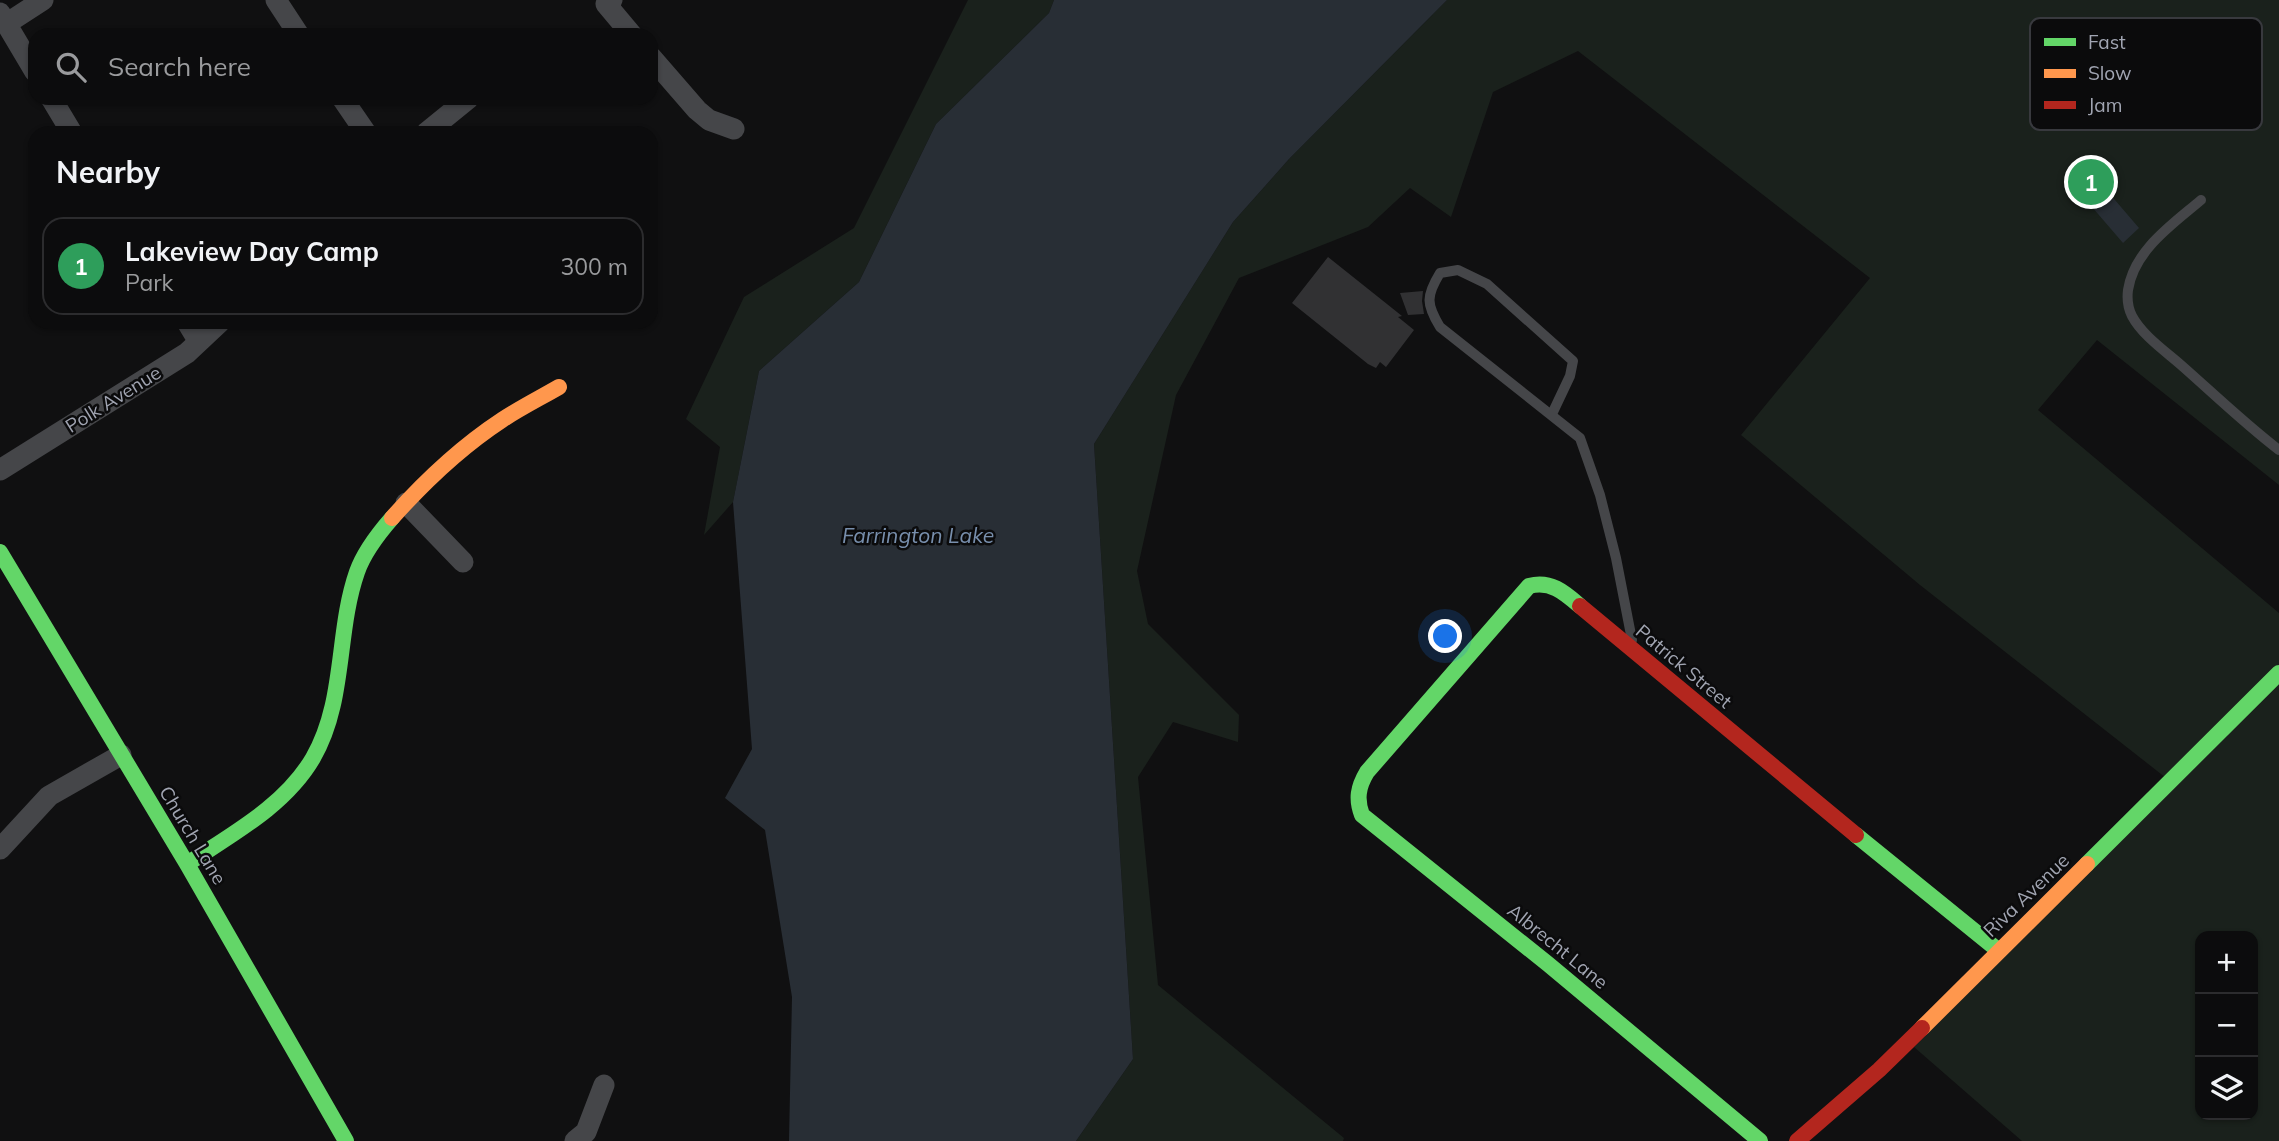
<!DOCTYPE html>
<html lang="en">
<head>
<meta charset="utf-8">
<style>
	:root { --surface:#0c0c0d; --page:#1a1a1b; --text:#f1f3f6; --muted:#9a9b9d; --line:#2c2c2e; --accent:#db2777 }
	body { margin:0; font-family:Mulish,sans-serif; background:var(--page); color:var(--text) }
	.controls { position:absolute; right:21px; bottom:21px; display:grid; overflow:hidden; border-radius:14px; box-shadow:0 2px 5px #0004 }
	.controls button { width:63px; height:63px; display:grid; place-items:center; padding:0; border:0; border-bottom:2px solid var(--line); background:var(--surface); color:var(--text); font:35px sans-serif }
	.you { position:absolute; left:1446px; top:637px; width:24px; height:24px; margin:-18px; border:5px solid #fff; border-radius:50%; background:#1a73e8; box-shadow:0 0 0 10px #1a73e833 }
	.badge { display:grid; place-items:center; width:46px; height:46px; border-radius:50%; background:var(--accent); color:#fff; font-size:23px; font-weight:700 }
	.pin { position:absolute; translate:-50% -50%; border:4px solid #fff; box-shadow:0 2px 7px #0006 }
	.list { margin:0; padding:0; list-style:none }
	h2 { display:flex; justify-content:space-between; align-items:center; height:91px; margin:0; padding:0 28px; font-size:30px }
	h2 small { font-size:23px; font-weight:400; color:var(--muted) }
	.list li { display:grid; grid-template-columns:46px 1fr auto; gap:21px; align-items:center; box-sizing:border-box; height:98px; margin:0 14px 14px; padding:0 14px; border:2px solid var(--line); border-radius:21px }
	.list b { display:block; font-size:26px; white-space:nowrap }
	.list p { margin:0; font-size:23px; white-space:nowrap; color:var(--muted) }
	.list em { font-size:23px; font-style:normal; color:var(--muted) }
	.icon { flex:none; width:38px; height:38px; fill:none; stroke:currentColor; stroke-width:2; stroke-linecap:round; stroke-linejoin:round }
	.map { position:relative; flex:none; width:2279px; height:1141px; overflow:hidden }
	.search { position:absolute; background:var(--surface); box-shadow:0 2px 5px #0004; left:28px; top:28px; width:630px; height:77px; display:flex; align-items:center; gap:18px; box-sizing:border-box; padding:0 24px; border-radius:21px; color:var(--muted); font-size:26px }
	.panel { position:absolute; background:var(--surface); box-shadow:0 2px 5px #0004; left:28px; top:126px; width:630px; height:203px; border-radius:21px }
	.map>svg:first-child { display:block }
	.green { fill:#1a211c; fill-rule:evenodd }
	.water { fill:#282e35 }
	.building { fill:#313133 }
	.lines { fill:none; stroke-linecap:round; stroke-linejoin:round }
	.lane { stroke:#454649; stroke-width:10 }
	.street { stroke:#454649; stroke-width:21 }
	.fast { stroke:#63d668; stroke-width:16 }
	.slow { stroke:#ff974d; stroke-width:16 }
	.jam { stroke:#b3261e; stroke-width:16 }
	.labels { text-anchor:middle; stroke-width:5; stroke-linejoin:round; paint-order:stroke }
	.street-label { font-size:19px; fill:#a1a5b2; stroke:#0b0b0c }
	.water-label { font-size:21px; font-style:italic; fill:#788fad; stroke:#0b0b0c }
	.key { fill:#0b0b0c; stroke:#38393e; stroke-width:2 }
	.key-label { font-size:19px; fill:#a1a5b2 }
</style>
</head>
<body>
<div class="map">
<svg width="2279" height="1141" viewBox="0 0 2279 1141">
	<rect width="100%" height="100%" fill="#101011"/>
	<path class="green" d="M968 0H1054L1049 13 936 124 859 282 759 371 733 502 704 535 720 447 686 419 744 297 854 228Z
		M1447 0H2279V485L2097 340 2038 410 2279 613V1141H2022L1914 1047 2175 785 1920 585 1741 435 1870 278 1578 51 1493 92 1451 217 1410 188 1368 227 1239 278 1176 395 1137 571 1148 624 1239 715 1238 742 1173 722 1138 777 1158 985 1344 1138 1343 1141H1076L1133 1059 1094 444 1233 222 1289 159ZM2200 936H2253V1115H2200Z"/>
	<path class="water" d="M1054 0H1447L1289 159 1233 222 1094 444 1133 1059 1076 1141H789L792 997 765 830 725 798 752 749 733 502 759 371 859 282 936 124 1049 13Z
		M2109 193 2139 228 2123 243 2092 207Z"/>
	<path class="building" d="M1328 257 1402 316 1398 317 1414 330 1386 367 1380 362 1376 368 1368 364 1292 303Z
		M1423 291 1422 301 1424 314 1408 315 1400 293Z"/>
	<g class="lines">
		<path class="lane" d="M2201 200C2173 224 2134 250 2128 290 2127 298 2128 308 2132 316 2142 335 2165 351 2181 365 2214 394 2245 424 2279 450
			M1552 414 1570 376 1573 361 1487 284 1458 270 1440 273C1426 296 1426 304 1440 327L1580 438 1600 495 1616 558 1632 640"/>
		<path class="street" d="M276 0 299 35
			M612 0 606 4 632 35
			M0 13 35 72
			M6 24 43 0
			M651 57 697 110 709 120 734 129
			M51 98 72 133
			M342 98 366 133
			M426 133 469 98
			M187 322 199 342
			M0 470 187 353 220 322
			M406 503 463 562
			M0 849 49 796 121 755
			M575 1141 586 1132 604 1085"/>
		<path class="fast" d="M0 552 187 864 346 1141
			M1580 606C1565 593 1551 580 1529 586L1367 772C1358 787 1356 799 1362 815L1548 964 1760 1141
			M1856 835 1999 951
			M187 864C232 834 285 806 313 758 346 701 336 632 357 572 364 552 378 534 392 518
			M2087 864 2279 673"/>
		<path class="slow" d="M392 518C424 482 461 447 502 420 520 408 540 398 559 387
			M1922 1028 2087 864"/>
		<path class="jam" d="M1580 606 1856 835
			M1797 1141 1879 1070 1922 1028"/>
	</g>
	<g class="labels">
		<g class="street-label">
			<text transform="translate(113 399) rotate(-32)" y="7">Polk Avenue</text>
			<text transform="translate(1684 666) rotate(40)" y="7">Patrick Street</text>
			<text transform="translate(193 835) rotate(59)" y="7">Church Lane</text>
			<text transform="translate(2026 895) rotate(-44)" y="7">Riva Avenue</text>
			<text transform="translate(1558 946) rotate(39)" y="7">Albrecht Lane</text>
		</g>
		<g class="water-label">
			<text x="918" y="543">Farrington Lake</text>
		</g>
	</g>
	<rect x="2030" y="18" width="232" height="112" rx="10" class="key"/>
	<rect x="2044" y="38" width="32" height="8" fill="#63d668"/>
	<rect x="2044" y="69" width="32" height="9" fill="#ff974d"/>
	<rect x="2044" y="101" width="32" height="8" fill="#b3261e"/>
	<g class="key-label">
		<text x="2088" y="49">Fast</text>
		<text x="2088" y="80">Slow</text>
		<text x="2088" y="112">Jam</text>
	</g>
</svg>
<div class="controls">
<button>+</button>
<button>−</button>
<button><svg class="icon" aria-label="layers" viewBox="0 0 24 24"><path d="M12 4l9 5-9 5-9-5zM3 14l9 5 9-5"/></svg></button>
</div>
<div class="you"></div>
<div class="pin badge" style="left:2091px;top:182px;background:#2e9e5b">1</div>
<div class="search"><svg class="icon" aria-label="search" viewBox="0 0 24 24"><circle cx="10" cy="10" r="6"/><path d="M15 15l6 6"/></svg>Search here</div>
<section class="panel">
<h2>Nearby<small></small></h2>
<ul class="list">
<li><span class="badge" style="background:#2e9e5b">1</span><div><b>Lakeview Day Camp</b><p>Park</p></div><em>300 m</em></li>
</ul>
</section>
</div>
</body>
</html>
